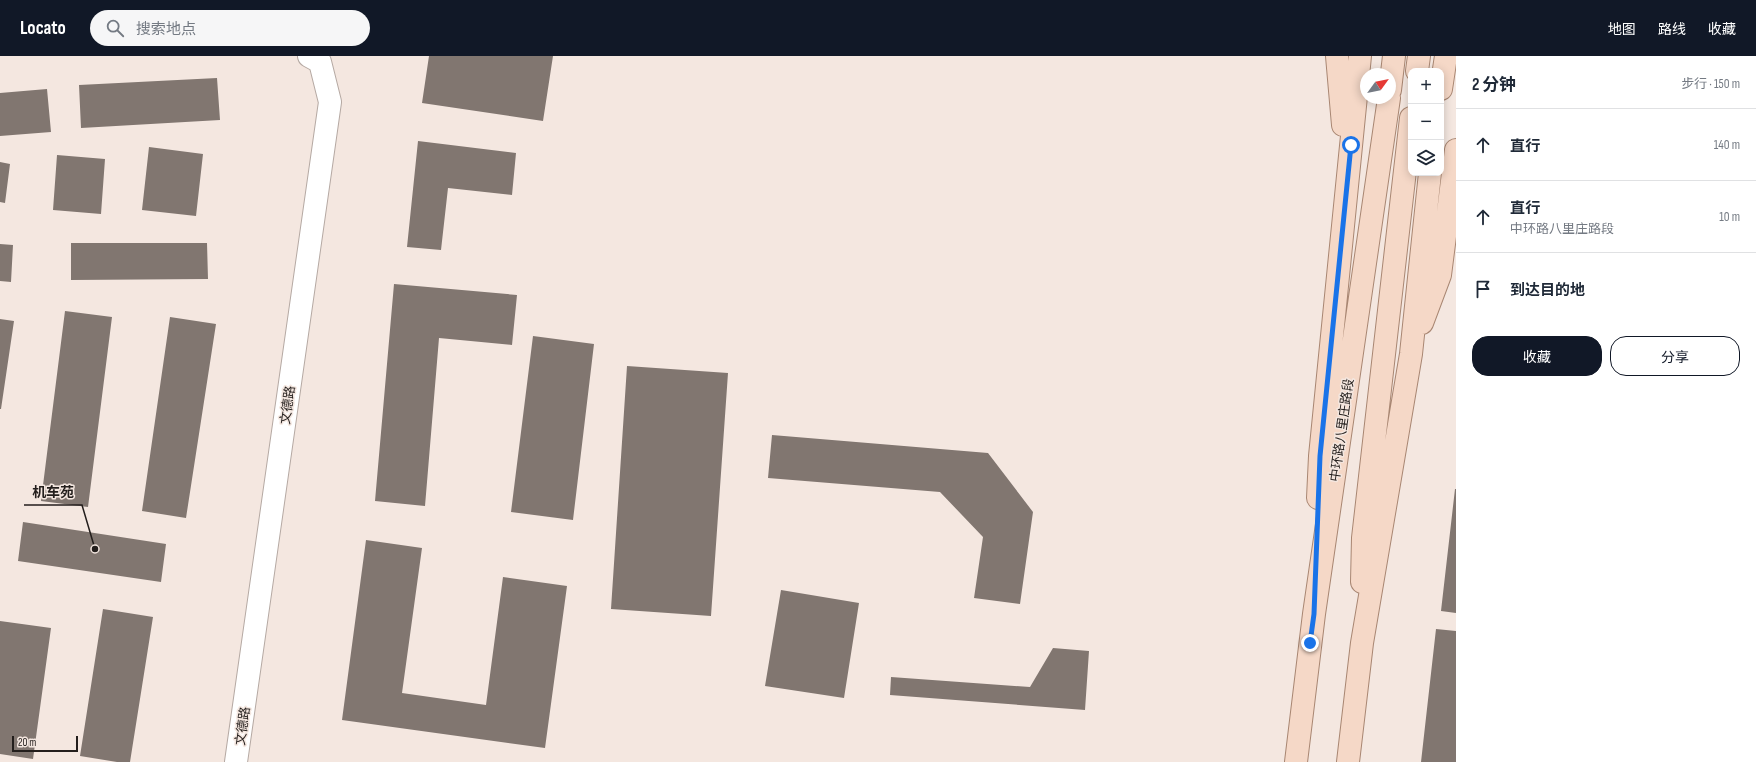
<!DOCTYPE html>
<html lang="zh">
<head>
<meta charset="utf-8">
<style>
	:root { --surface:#fff; --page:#f6f6f7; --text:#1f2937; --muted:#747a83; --line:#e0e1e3; --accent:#111827 }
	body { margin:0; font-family:"Sofia Sans Condensed","Noto Sans SC",sans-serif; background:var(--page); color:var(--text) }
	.controls { position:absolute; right:12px; top:12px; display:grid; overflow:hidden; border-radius:8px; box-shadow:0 2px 10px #0003 }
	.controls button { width:36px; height:36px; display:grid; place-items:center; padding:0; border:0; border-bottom:1px solid var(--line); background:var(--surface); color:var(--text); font:20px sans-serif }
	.compass { position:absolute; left:1360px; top:12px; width:36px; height:36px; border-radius:50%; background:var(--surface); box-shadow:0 2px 10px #0003; rotate:57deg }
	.scale { position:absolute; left:12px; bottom:10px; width:66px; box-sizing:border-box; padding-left:4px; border:2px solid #231e1c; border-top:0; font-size:11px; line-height:14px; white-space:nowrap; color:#231e1c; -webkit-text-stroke:3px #f4e7e0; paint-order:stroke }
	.stop { position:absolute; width:12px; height:12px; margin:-9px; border:3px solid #1a73e8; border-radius:50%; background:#fff }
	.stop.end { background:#1a73e8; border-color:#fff; box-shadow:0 1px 4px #0008 }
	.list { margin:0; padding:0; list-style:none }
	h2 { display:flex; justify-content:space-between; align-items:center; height:52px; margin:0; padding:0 16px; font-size:17px }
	h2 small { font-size:13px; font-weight:400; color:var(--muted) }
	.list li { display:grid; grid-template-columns:26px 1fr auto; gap:12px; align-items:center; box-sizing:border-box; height:72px; padding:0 16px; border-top:1px solid var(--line) }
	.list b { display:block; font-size:15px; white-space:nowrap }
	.list p { margin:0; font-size:13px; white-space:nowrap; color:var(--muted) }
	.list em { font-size:13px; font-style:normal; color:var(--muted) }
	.actions { display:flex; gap:8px; padding:12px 16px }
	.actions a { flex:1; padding:9px 0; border:1px solid var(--accent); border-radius:16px; text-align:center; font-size:14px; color:var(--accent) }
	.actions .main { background:var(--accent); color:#fff }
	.icon { flex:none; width:22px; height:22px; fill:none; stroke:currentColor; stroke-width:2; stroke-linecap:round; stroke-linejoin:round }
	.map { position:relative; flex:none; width:1456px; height:706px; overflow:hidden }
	header { display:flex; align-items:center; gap:24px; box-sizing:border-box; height:56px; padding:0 20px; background:var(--accent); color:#fff }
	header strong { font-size:19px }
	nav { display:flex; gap:22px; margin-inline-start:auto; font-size:14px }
	.search { width:280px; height:36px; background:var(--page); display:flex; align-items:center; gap:10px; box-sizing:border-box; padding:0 14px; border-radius:22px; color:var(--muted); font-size:15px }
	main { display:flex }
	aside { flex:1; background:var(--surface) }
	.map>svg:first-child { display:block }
	.building { fill:#817670 }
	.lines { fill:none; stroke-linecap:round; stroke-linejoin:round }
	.minor-casing { stroke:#b5a9a3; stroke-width:24 }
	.major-casing { stroke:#a88672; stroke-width:24 }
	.minor { stroke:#fff; stroke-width:22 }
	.major { stroke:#f5d8c7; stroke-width:22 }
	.route { stroke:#1a73e8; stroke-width:5 }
	.labels { text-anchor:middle; stroke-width:3; stroke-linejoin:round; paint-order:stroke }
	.street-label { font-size:13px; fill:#231e1c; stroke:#f4e7e0 }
	.leader { fill:none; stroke:#231e1c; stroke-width:1.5 }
	.callout-dot { fill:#231e1c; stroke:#f4e7e0; stroke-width:1.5 }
	.callout-label { font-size:14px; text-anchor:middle; font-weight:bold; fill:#231e1c; stroke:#f4e7e0; stroke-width:3; stroke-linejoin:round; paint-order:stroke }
</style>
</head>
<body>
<header>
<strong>Locato</strong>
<div class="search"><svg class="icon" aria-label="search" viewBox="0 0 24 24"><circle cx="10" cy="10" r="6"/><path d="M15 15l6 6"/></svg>搜索地点</div>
<nav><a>地图</a><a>路线</a><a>收藏</a></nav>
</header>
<main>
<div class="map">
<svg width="1456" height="706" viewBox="0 0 1456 706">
	<rect width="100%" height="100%" fill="#f4e7e0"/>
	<path class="building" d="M429 0H553L543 65 422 47Z
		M217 22 220 64 81 72 79 29Z
		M47 33 51 76 0 80V37Z
		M418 85 516 97 512 139 448 132 441 194 407 191Z
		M149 91 203 98 196 160 142 154Z
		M57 99 105 103 101 158 53 154Z
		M0 106 10 108 5 147 0 146Z
		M71 187H207L208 223 71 224Z
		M0 188 13 189 11 226 0 225Z
		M394 228 517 239 512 289 439 282 425 450 375 445Z
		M65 255 112 261 88 451 41 445Z
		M170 261 216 268 186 462 142 455Z
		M0 263 14 265 1 353H0Z
		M533 280 594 288 573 464 511 456Z
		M627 310 728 317 711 560 611 553Z
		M772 379 988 397 1033 456 1020 548 974 542 983 481 940 436 768 422Z
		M1455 433H1456V557L1441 555Z
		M23 466 166 488 161 526 18 505Z
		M366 484 422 492 402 637 486 649 503 521 567 530 545 692 342 664Z
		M781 534 859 547 844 642 765 630Z
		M103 553 153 561 130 706H117L80 700Z
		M0 565 51 572 33 703 0 698Z
		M1436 573 1456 575V706H1421Z
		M1053 592 1089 595 1085 654 890 639 891 621 1030 631Z"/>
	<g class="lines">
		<defs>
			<path id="minor" d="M236 706 330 46 320 6 309 0"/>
			<path id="major" d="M1337 0 1343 69
				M1417 15 1419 0
				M1441 33 1446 0
				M1390 34 1394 0
				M1422 267 1440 219 1456 94
				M1318 442 1320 400 1360 0
				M1362 526 1363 482 1411 62
				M1296 706 1314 558 1389 42
				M1348 706 1362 587 1411 298 1430 117"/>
		</defs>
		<use href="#minor" class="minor-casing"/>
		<use href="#major" class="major-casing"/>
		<use href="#minor" class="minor"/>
		<use href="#major" class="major"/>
	</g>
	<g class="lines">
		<path class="route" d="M1310 587 1314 558 1320 400 1351 89"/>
	</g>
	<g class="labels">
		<g class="street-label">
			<text transform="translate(287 349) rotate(-82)" y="5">文德路</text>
			<text transform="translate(1341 374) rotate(-82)" y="5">中环路八里庄路段</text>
			<text transform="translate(242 670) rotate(-82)" y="5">文德路</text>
		</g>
	</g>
	<path class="leader" d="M95 493L82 449H24"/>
	<circle class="callout-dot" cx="95" cy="493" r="4"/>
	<g class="callout-label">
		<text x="53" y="441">机车苑</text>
	</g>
</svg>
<div class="controls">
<button>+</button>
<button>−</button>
<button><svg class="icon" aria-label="layers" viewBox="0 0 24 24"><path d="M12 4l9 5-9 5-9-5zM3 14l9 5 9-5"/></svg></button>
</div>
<svg class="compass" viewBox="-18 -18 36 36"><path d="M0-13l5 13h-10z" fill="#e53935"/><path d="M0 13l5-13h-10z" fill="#747a83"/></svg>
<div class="scale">20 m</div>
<div class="stop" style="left:1351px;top:89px"></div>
<div class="stop end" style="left:1310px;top:587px"></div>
</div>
<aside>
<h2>2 分钟<small>步行 · 150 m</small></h2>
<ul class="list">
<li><svg class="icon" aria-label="ahead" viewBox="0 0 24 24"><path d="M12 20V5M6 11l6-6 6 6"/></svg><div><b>直行</b></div><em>140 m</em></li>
<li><svg class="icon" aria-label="ahead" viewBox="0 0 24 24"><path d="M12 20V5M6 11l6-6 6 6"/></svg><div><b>直行</b><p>中环路八里庄路段</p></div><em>10 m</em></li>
<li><svg class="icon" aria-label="arrive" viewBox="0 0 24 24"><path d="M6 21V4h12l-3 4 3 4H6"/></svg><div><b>到达目的地</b></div></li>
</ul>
<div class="actions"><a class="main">收藏</a><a>分享</a></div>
</aside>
</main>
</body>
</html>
